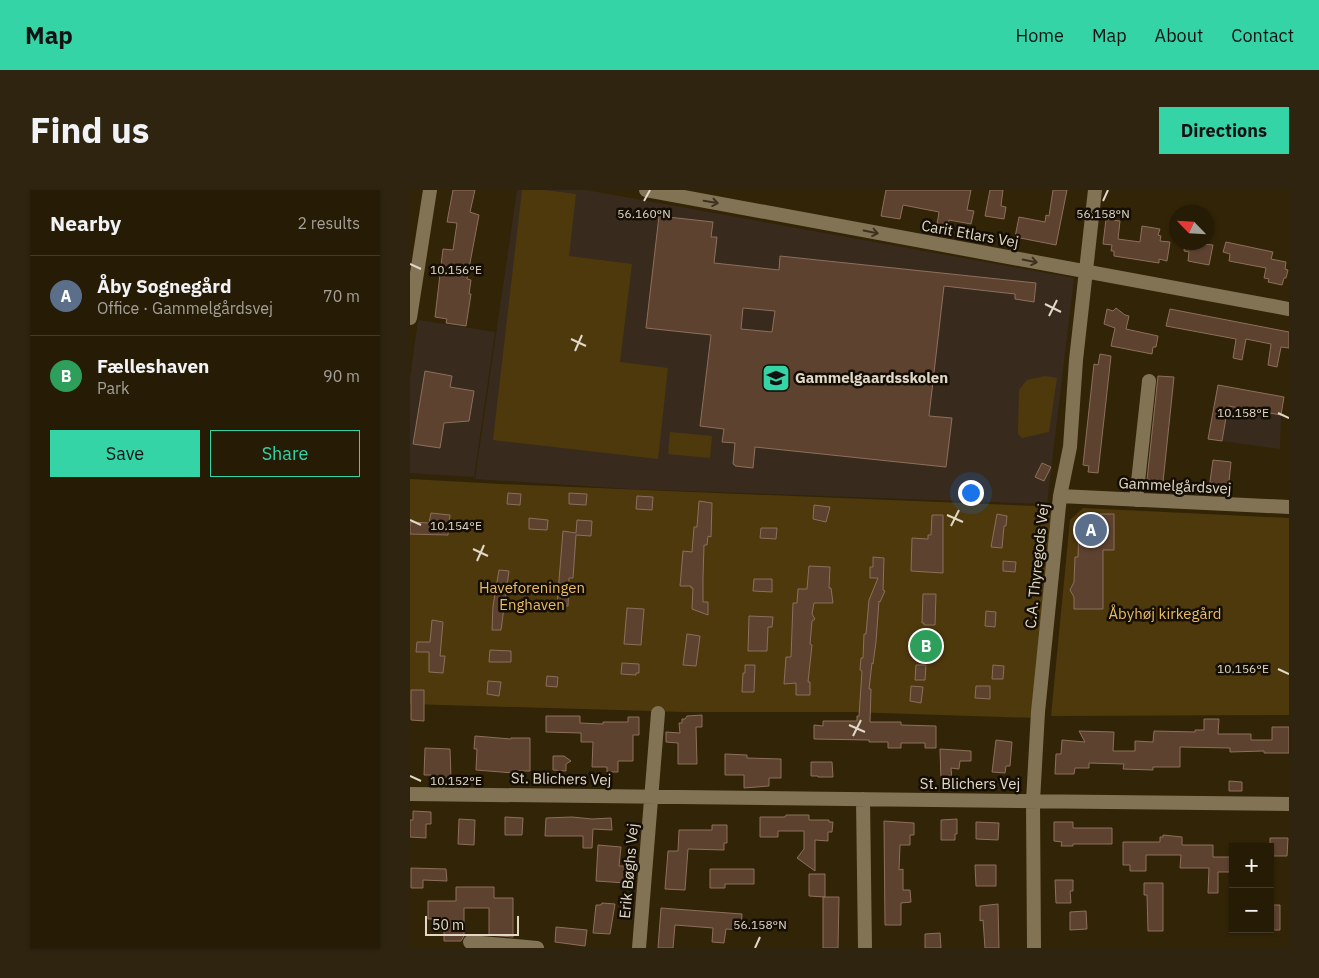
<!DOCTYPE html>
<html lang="en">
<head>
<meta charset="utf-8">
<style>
	:root { --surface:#261b05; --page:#2e240f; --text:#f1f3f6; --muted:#a4a19a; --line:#423927; --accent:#35d4a7 }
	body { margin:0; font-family:"IBM Plex Sans",sans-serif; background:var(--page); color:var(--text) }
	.controls { position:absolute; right:15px; bottom:15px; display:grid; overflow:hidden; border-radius:0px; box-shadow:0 1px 4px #0004 }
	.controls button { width:45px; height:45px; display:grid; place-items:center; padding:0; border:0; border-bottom:1px solid var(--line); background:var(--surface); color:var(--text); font:25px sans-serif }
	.compass { position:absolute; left:759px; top:15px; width:45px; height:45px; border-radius:50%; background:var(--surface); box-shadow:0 1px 4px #0004; rotate:295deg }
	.scale { position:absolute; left:15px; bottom:12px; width:94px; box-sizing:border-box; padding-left:5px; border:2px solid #e1d8c8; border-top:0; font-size:14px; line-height:18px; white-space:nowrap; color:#e1d8c8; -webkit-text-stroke:4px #150e04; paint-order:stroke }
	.you { position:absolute; left:560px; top:302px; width:18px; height:18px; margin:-12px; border:4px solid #fff; border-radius:50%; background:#1a73e8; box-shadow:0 0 0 8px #1a73e833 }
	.badge { display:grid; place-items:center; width:32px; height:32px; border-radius:50%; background:var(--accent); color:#fff; font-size:16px; font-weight:700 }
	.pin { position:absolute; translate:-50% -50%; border:2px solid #fff; box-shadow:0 1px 5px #0006 }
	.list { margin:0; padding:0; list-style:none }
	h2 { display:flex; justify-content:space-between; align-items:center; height:65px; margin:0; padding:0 20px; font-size:21px }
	h2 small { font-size:16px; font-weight:400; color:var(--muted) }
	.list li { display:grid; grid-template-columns:32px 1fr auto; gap:15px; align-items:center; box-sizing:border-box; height:80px; padding:0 20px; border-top:1px solid var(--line) }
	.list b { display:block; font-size:19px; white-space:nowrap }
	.list p { margin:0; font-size:16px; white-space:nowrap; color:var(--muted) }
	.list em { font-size:16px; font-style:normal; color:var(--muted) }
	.actions { display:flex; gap:10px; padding:15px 20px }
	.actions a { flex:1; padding:11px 0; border:1px solid var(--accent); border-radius:0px; text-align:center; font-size:18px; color:var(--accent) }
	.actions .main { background:var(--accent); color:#111 }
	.map { position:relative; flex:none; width:879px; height:758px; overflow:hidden; border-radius:0px }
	header { display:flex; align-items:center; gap:30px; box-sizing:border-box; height:70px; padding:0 25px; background:var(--accent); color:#111 }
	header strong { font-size:24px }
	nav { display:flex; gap:28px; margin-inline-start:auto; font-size:18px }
	.intro { display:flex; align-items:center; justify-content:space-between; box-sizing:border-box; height:120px; padding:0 30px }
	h1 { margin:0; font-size:35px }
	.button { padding:12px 22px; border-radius:0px; background:var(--accent); color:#111; font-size:18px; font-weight:700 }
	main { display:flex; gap:30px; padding:0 30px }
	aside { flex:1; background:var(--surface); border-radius:0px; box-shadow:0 1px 4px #0004 }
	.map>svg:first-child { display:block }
	.education { fill:#382b1e }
	.green { fill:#4e390d }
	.building { fill:#5d4230; stroke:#8d6f5c; fill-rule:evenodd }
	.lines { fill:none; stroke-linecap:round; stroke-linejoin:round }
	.street { stroke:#837355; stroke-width:14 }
	.oneway { stroke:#3c3120 }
	.ticks { fill:none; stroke:#e1d8c8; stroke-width:2 }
	.labels { text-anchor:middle; stroke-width:5; stroke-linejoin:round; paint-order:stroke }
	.street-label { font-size:15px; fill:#e1d8c8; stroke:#150e04 }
	.poi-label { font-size:15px; font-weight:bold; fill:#e1d8c8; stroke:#150e04; text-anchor:start }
	.park-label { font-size:15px; fill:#eabc65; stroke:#150e04 }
	.ticks-label { font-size:12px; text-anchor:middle; fill:#e1d8c8; stroke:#150e04; stroke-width:5; stroke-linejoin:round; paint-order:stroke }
</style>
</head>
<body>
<header>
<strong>Map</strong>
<nav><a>Home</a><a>Map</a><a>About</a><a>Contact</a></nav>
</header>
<div class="intro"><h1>Find us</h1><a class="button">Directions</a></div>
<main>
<aside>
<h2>Nearby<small>2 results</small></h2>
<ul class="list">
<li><span class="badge" style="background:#5c6f8a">A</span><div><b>Åby Sognegård</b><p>Office · Gammelgårdsvej</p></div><em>70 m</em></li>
<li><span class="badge" style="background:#2e9e5b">B</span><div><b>Fælleshaven</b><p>Park</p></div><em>90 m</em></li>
</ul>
<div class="actions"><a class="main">Save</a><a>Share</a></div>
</aside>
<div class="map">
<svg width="879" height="758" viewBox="0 0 879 758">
	<rect width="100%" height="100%" fill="#322407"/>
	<path class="education" d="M107 0H176L664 88 637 314 221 299 65 289Z
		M8 130 85 142 64 287 0 283V188Z
		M808 195 874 207 871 225 870 259 798 249Z"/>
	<path class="green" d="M112 0H134L166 4 159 66 222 74 210 172 258 178 248 269 83 250Z
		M635 186 647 188 639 242 612 248 608 244 609 200 617 190Z
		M260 242 302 246 300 268 258 264Z
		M0 289 90 294 648 317 626 528 440 522H274L0 514Z
		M673 318 879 328V525L641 526 660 330Z"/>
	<path class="building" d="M43 0H65L60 22 69 25 57 89 61 90 59 104H61L56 136 36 133 37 129 25 127 33 59 43 60 47 33 37 32Z
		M476 0H561L557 20 564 21 561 34 539 30 538 36 527 34 529 22 493 15 490 29 471 26Z
		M580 0H593L591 16 596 17 594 29 575 26Z
		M643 0H657L646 55 605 47 609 27 635 32 636 25 639 26Z
		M249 26 303 32 301 47H307L304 73 369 80 370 66 626 93 624 112 605 109V104L534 96 519 226 542 228 536 277 345 257 343 278 325 276V275L323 274 325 253 312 252 314 239 290 236 301 145 236 138ZM333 118 365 121 362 142 331 139Z
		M696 29 710 31 708 49 730 52 732 36 750 39 748 45 751 46 750 51 760 52 757 71 749 69V73L704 66V61H701L702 55 693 54Z
		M775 52 803 55 799 75 778 71 779 62 774 61Z
		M816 52 863 62 861 69 876 72 875 79 878 80 876 88H874L872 95 858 92 859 89 854 88 856 78 819 71 820 64 813 62Z
		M706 118 715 125 719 126 716 139 748 146 746 157H743L742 164 701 156 705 138 694 134 697 119 703 121Z
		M760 119 879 142V158L871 157 867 177 858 175 861 154 836 149 832 170 823 168 826 149 756 136Z
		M690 164 701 166 688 283 678 282 679 276 673 275 684 174 688 175Z
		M15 181 42 186 40 197 64 201 59 231 34 233 30 258 3 254Z
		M748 186 764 187 753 292 737 290Z
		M808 195 874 207 871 225 818 216 812 251 798 249Z
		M803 270 821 272 818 301 799 299Z
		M632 273 641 277 634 291 625 287Z
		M98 303 111 304 110 315 97 314Z
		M159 303 177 304 176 315 159 314Z
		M227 306 243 307 242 320 226 319Z
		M289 311 302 313 301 347 298 346 297 355H294L293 387V412H298V425L282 419 283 398H281V396H270L273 361 282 362 284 337H287Z
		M404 315 420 317 416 332 403 329Z
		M21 323 40 325 38 345 0 344V332L19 333Z
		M587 324 597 326 596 336H594L592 358 581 357Z
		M690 324H704V360H693V419H664V407L660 400 664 392 665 367H668L669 333H690Z
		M522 325H533V383L501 381 502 348 518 349V345H521Z
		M119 328 138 330 137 340 119 339Z
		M167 330 182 331 181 346 166 345 163 388H159L158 416 147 415 153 341 166 343Z
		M351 338H367L366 349 350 348Z
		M463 367 474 368 473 400 475 401 470 412 469 411 466 452 463 474 462 473 459 499H461L460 532H491V535L526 536V558H515V553H491V558H478V552H459V550L404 549V535L413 536V531H447V526H449L452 481 450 480 451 468H453L454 444H456L459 410 468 388H460V377H463Z
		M593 371 606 372 605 382 593 381Z
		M399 376 420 377 419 398H421L423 413H404L402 424 405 429 402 431 400 454 402 455 398 492H400V505H386V493L374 494 376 467H381L383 413H387L388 399H397Z
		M89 380 99 381 91 440H82L83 416Z
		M344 389H362V402L343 401Z
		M513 404H526L525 435H514V433H512Z
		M217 418 234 419 231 455 214 454Z
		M576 421 586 422 585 437 575 436Z
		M339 426 363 427 362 437H358L357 461H338Z
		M22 430 33 432 30 466H35L33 483 19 482V462H6L7 452H20Z
		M277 444 290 446 286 476 273 475Z
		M80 460 101 461V472H79Z
		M212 473 229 474V483H226V485L211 484Z
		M335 475H345L344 502H332L333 483H335Z
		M506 475H516L515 490H505Z
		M583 475 594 476 593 489H582Z
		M137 486 148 487 147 497 136 496Z
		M78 491 91 492 89 506 77 504Z
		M501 496 513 497 511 513 500 511Z
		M566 496H580V509L565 508Z
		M1 500H14V531L1 530Z
		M292 525V537H286L287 574H268V553L256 552V542L270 543 269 533H272V529H275L277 526Z
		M136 526H170V533L193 534V532H218V527H229V545H223V571H208V582H197V577H182L183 552H171V543L136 542Z
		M794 529H809L808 544H841V550H862V537H879V563H854V561L820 562V558L770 557V577H743V580L713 579 714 574 679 573V578H665L664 584H645L646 564H651L652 550 675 552 669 541 704 542 703 561H725V551L743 552 744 541 785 542V540H794Z
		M65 546 101 549V548H120V581H104L103 583 66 580 67 559H64Z
		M586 550 602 552 600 576H596L595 583 582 582Z
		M15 558 40 559 41 588H21V585H14Z
		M530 559 561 561V571H550L549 579 541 578 542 590H531Z
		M315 564 337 565V568L371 569V588H359V596L334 598V585H315Z
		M143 566H154L161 571 156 574V581L143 580Z
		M401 572H422L423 587H408V586H401Z
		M819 591 832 592V601H819Z
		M3 621 21 622V634H16V648L0 647V630H3Z
		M376 625H399V630H419V632H423L422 642H418V651L405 650V681L387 668 394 659V641H368V647H350V627H375Z
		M95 627 113 628 112 645H95Z
		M162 627 182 629 201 628 202 640 183 639 182 658H173V646H135L136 628Z
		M49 629 65 630 64 655 48 654Z
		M547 629V644H545V650H531V630Z
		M474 631 504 633V645H500V655H490L489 680 493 679V700H500L501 712 491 713V735H475Z
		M566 632 589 633 588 650 566 649Z
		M644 632H663V638H702V654H663V656H651L652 652 644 651Z
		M302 635H317V653H314V660L278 659 275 700 255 699 258 661H268L269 640H302Z
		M753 645 772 647V655H803V667H823V682H808V703H798L799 678H770L771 665H736V681H720V675H713V652H750V647H753Z
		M860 648H878L877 666H860Z
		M188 655 211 657 209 676H217L216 693 186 691Z
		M565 675H586V696H566Z
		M1 678 36 679 37 691 13 690V698H1Z
		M300 679H344V694H315V698H300Z
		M399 684H415V707L399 706Z
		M645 690H663V701H660L661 713H646Z
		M734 693H753V741H738L737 705H734Z
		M46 697H84V708H103V747L79 745V718H54V746L51 751H34V729H18V711H46Z
		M413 707H429L428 758H413Z
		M192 713 205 714 200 744 183 743 186 715H191Z
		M588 714 589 758H575L573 730 570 731V716Z
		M860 715H870V740H860Z
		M251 718 332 724 331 740 316 739 314 753 302 752 303 738 265 735 263 758H248Z
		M676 721 677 739 660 740V722Z
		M146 737 177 740 175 756 145 752Z
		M530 743 531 758H515V744Z"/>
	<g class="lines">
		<path class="street" d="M236 0 879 119
			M0 128 20 0
			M650 306 879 317
			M726 310 739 191
			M0 604 879 614
			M453 609 455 758
			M60 752 127 758
			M229 758 248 523
			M624 758 623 611 628 522 650 306 660 257 666 170 685 0"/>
	</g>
	<defs><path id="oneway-shaft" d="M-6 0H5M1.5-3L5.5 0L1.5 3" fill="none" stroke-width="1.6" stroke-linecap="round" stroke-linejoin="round" transform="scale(1.25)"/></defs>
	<g class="oneway">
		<use href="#oneway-shaft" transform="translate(301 12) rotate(10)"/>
		<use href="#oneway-shaft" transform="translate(461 42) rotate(11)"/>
		<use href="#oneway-shaft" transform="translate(620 71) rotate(11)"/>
	</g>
	<path class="ticks" d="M234 11 240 0M693 11 698 0M0 74 11 79M635 114 651 122M639 126 647 110M161 149 176 156M165 161 172 145M868 223 879 228M537 325 553 332M0 330 11 335M541 336 549 320M63 359 78 366M67 371 74 355M868 479 879 484M439 535 455 542M443 546 451 530M0 586 11 591M345 758 350 747"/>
	<defs>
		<symbol id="school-square" viewBox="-11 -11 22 22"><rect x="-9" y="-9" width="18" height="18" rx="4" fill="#35d4a7" stroke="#150e04"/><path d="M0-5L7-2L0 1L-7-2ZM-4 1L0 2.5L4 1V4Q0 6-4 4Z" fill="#111"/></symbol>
	</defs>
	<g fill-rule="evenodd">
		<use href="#school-square" x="350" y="172" width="32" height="32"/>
	</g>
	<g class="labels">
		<g class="street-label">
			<text transform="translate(560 44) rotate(10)" y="5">Carit Etlars Vej</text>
			<text transform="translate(765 296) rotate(3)" y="5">Gammelgårdsvej</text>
			<text transform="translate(627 376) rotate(-84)" y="5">C.A. Thyregods Vej</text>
			<text transform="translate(151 589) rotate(1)" y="5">St. Blichers Vej</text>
			<text x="560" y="599">St. Blichers Vej</text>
			<text transform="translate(219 681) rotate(-85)" y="5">Erik Bøghs Vej</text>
		</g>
		<g class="poi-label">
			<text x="385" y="193">Gammelgaardsskolen</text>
		</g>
		<g class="park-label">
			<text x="122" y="403">Haveforeningen<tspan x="122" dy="17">Enghaven</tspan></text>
			<text x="755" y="429">Åbyhøj kirkegård</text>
		</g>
	</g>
	<g class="ticks-label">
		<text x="234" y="28">56.160°N</text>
		<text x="693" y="28">56.158°N</text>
		<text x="46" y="84">10.156°E</text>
		<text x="833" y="227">10.158°E</text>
		<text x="46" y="340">10.154°E</text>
		<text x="833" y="483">10.156°E</text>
		<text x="46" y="595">10.152°E</text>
		<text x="350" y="739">56.158°N</text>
	</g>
</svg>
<div class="controls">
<button>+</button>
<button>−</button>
</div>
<svg class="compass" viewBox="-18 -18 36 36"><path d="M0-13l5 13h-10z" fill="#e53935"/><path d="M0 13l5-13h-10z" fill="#a4a19a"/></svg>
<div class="scale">50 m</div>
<div class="you"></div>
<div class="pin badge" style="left:681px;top:340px;background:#5c6f8a">A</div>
<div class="pin badge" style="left:516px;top:456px;background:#2e9e5b">B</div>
</div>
</main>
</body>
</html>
